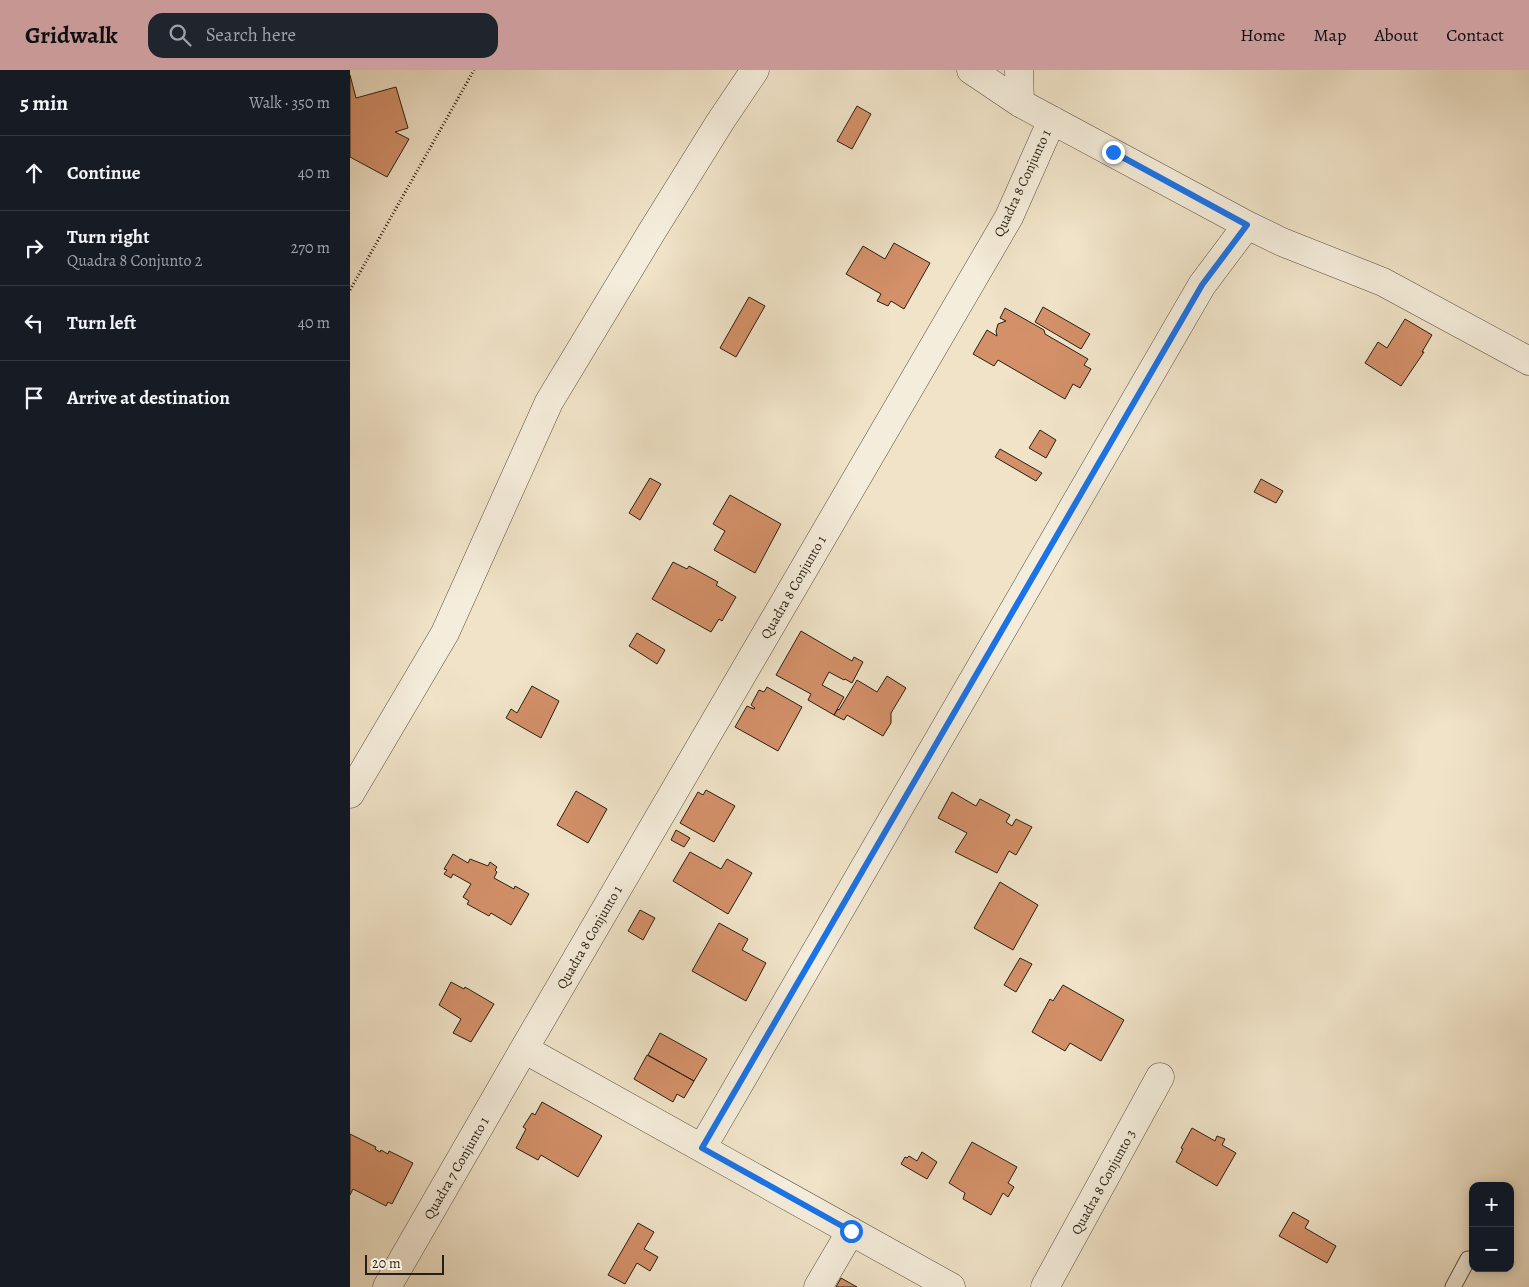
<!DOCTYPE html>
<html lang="en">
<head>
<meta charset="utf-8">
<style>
	:root { --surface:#171b24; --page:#20242c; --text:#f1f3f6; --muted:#9ea1a6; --line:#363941; --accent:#c59692 }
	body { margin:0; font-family:Alegreya,serif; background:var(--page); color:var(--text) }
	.controls { position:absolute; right:15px; bottom:15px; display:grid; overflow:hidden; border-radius:10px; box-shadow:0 2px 12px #0003 }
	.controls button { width:45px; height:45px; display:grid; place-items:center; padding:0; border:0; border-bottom:1px solid var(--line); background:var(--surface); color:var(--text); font:25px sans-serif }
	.scale { position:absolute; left:15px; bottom:12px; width:79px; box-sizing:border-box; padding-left:5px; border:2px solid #281f13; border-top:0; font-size:14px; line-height:18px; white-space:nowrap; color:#281f13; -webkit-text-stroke:4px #f5eddb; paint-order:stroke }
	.stop { position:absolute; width:15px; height:15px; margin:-11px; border:4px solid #1a73e8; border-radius:50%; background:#fff }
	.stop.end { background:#1a73e8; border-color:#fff; box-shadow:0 1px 5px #0008 }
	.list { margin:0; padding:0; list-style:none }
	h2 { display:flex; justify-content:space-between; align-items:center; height:65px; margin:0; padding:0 20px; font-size:21px }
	h2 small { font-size:16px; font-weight:400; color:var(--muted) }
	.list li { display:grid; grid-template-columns:32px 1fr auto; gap:15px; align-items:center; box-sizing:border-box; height:75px; padding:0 20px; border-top:1px solid var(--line) }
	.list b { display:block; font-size:19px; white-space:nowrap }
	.list p { margin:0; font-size:16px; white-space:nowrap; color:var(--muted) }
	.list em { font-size:16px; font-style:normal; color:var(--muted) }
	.icon { flex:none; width:28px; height:28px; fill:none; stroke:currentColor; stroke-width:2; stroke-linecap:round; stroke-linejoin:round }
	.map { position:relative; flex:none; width:1179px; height:1217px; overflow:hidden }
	header { display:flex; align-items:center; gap:30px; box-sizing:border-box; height:70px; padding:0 25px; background:var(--accent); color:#111 }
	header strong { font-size:24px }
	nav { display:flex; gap:28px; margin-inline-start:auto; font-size:18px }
	.search { width:350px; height:45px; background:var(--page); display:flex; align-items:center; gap:12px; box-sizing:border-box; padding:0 18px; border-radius:15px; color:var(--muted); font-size:19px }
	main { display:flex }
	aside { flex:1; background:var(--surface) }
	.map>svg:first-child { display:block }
	.building { fill:#d39069; stroke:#281f13 }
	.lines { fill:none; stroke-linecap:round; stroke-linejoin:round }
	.service-casing { stroke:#5a5040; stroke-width:17 }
	.minor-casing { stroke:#5a5040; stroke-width:29 }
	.path { stroke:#281f13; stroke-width:3; stroke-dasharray:1 2.5; stroke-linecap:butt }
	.service { stroke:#f5eddb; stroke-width:15 }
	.minor { stroke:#f5eddb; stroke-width:28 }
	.route { stroke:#1a73e8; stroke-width:6 }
	.labels { text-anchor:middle; stroke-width:4; stroke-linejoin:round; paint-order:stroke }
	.street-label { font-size:14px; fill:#281f13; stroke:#f5eddb }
</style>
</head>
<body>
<header>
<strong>Gridwalk</strong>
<div class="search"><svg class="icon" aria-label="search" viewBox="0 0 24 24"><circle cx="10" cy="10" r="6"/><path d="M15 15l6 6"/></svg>Search here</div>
<nav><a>Home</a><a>Map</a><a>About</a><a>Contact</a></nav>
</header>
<main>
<aside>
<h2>5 min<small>Walk · 350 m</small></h2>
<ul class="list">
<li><svg class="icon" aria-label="ahead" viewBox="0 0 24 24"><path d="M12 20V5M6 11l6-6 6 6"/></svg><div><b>Continue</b></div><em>40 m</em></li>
<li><svg class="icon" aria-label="right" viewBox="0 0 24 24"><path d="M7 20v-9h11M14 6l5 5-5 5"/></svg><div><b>Turn right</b><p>Quadra 8 Conjunto 2</p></div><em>270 m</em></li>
<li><svg class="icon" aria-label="left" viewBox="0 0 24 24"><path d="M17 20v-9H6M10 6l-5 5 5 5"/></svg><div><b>Turn left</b></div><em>40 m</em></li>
<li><svg class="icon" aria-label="arrive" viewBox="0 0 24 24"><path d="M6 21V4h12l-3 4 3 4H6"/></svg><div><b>Arrive at destination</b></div></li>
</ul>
</aside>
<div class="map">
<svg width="1179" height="1217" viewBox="0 0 1179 1217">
	<rect width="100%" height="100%" fill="#f0e3c8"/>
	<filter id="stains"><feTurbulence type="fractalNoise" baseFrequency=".004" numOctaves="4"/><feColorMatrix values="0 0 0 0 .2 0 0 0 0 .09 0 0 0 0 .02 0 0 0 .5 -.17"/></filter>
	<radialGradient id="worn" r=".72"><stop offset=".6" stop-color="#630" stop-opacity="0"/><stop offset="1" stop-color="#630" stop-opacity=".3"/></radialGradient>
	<path class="building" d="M0 5 6 28 46 17 58 58 45 62 59 69 37 107 0 87Z
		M507 36 521 44 502 79 487 71Z
		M544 173 580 193 554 239 541 231 538 236 527 231 531 224 496 204 513 176 535 189Z
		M399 227 415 236 386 287 370 278Z
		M693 237 740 264 731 279 685 252Z
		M655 238 694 260 695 264 738 289 734 295 741 299 730 318 723 314 715 329 648 290 644 296 623 284 637 260 647 266 646 261 648 254 656 251 650 248Z
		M1055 249 1082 265 1072 282H1074L1051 316 1015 293 1028 272 1037 278Z
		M690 360 706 370 696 388 679 378Z
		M650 379 692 403 686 411 645 387Z
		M300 408 311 414 290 450 279 443Z
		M911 409 933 421 926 433 904 422Z
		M380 425 431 454 405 503 364 480 375 461 363 454Z
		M323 492 337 499 339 496 368 512 366 515 386 527 372 551 369 549 361 562 302 529Z
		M451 561 502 591 504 587 513 592 502 613 495 609 494 610 479 602 472 615 494 627 484 645 458 630 461 624 426 605Z
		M287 563 315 580 307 594 279 576Z
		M537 606 556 618 541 643V653L533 666 497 645 494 650 484 645 488 639 489 640 507 610 527 622Z
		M182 616 209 631 191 668 156 648 161 639 167 643Z
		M417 617 452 637 428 681 385 657 397 636 404 639 405 638 401 635 409 620 414 622Z
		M356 720 385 736 364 772 330 753 348 722 353 725Z
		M226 721 257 739 238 773 207 755Z
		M602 722 626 736 630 729 660 745 656 752 662 756 666 749 682 757 666 785 659 781 647 803 605 782 617 763 588 748Z
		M326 760 340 768 334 777 321 770Z
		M340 782 371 799 377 789 402 803 378 844 323 811Z
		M103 784 118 793 120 789 138 796 140 792 147 797 145 800 147 802 144 808 164 819 165 816 179 824 161 855 141 843 139 846 117 834 119 831 113 827 121 814 103 804 101 808 94 804 97 800 94 799Z
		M650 812 688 835 663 880 624 858Z
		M290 840 305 848 293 870 278 861Z
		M369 853 398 869 392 880 416 893 396 931 342 901Z
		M670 888 682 894 666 922 654 915Z
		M101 912 114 919 115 917 144 934 121 972 103 963 111 949 89 935Z
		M713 915 774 950 751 991 720 973 715 981 682 962 700 929 703 931Z
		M310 963 357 989 344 1011 298 985Z
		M297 985 344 1011 334 1028 327 1024 323 1032 284 1009Z
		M192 1032 252 1066 228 1107 191 1085 188 1090 166 1078 176 1059 173 1057 182 1043 185 1045Z
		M842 1058 865 1071 867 1066 875 1069 872 1075 886 1083 867 1116 826 1092 833 1079 831 1078Z
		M0 1064 26 1077 25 1079 30 1082 31 1080 38 1084 39 1081 63 1093 42 1134 38 1132 36 1136 3 1119 0 1125Z
		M622 1072 667 1097 658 1113 664 1117 658 1127 653 1123 641 1145 613 1129 615 1123 599 1113Z
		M572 1082 587 1092 577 1109 551 1094 555 1087 557 1088 559 1086 567 1091Z
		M943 1142 959 1151 955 1158 986 1176 977 1193 929 1166Z
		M288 1153 304 1162 294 1179 308 1187 300 1201 287 1193 275 1214 258 1205Z
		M491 1208 507 1217H486Z"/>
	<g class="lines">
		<defs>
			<path id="service" d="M1103 1217 1118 1189"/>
			<path id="minor" d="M621 0 670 33 897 155 932 172 1033 212 1179 291
				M669 0 670 33
				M0 724 95 563 199 332 301 163 370 52 405 0
				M174 979 601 1217
				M352 1078 852 215 897 155
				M37 1217 174 979 659 147 702 50
				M468 1217 501 1161
				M695 1217 810 1007"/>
		</defs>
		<use href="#service" class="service-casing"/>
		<use href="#minor" class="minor-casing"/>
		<path class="path" d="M0 220 124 0"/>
		<use href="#service" class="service"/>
		<use href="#minor" class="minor"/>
	</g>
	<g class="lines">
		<path class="route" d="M501 1161 352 1078 852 215 897 155 763 82"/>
	</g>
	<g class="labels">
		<g class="street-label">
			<text transform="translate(672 113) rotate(-65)" y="5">Quadra 8 Conjunto 1</text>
			<text transform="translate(443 517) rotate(-60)" y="5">Quadra 8 Conjunto 1</text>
			<text transform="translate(239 867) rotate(-60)" y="5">Quadra 8 Conjunto 1</text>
			<text transform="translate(106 1098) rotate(-60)" y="5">Quadra 7 Conjunto 1</text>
			<text transform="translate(753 1112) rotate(-61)" y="5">Quadra 8 Conjunto 3</text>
		</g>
	</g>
	<rect width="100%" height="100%" filter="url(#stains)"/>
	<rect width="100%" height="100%" fill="url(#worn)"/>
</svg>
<div class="controls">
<button>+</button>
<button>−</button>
</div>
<div class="scale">20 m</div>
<div class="stop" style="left:501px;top:1161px"></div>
<div class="stop end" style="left:763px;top:82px"></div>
</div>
</main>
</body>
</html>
